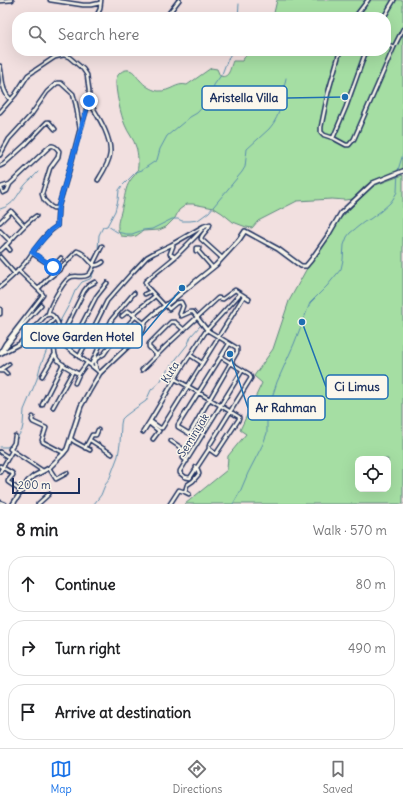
<!DOCTYPE html>
<html lang="en">
<head>
<meta charset="utf-8">
<style>
	:root { --surface:#fff; --page:#f2f2f2; --text:#202124; --muted:#757577; --line:#e0e0e0; --accent:#1a73e8 }
	body { margin:0; font-family:Delius,sans-serif; background:var(--page); color:var(--text) }
	.controls { position:absolute; right:12px; bottom:12px; display:grid; overflow:hidden; border-radius:8px; box-shadow:0 4px 16px #0002 }
	.controls button { width:36px; height:36px; display:grid; place-items:center; padding:0; border:0; border-bottom:1px solid var(--line); background:var(--surface); color:var(--text); font:20px sans-serif }
	.scale { position:absolute; left:12px; bottom:10px; width:68px; box-sizing:border-box; padding-left:4px; border:2px solid #1b2f5e; border-top:0; font-size:11px; line-height:14px; white-space:nowrap; color:#1b2f5e; -webkit-text-stroke:3px #fbf7ec; paint-order:stroke }
	.stop { position:absolute; width:12px; height:12px; margin:-9px; border:3px solid #1a73e8; border-radius:50%; background:#fff }
	.stop.end { background:#1a73e8; border-color:#fff; box-shadow:0 1px 4px #0008 }
	.list { margin:0; padding:0; list-style:none }
	h2 { display:flex; justify-content:space-between; align-items:center; height:52px; margin:0; padding:0 16px; font-size:17px }
	h2 small { font-size:13px; font-weight:400; color:var(--muted) }
	.list li { display:grid; grid-template-columns:26px 1fr auto; gap:12px; align-items:center; box-sizing:border-box; height:56px; margin:0 8px 8px; padding:0 8px; border:1px solid var(--line); border-radius:16px }
	.list b { display:block; font-size:15px; white-space:nowrap }
	.list em { font-size:13px; font-style:normal; color:var(--muted) }
	.icon { flex:none; width:22px; height:22px; fill:none; stroke:currentColor; stroke-width:2; stroke-linecap:round; stroke-linejoin:round }
	.map { position:relative; flex:none; width:403px; height:504px; overflow:hidden }
	.search { position:absolute; background:var(--surface); box-shadow:0 4px 16px #0002; left:12px; right:12px; top:12px; height:44px; display:flex; align-items:center; gap:10px; box-sizing:border-box; padding:0 14px; border-radius:16px; color:var(--muted); font-size:15px }
	.sheet { height:244px; background:var(--surface) }
	nav { display:flex; justify-content:space-around; align-items:center; box-sizing:border-box; height:56px; border-top:1px solid var(--line); background:var(--surface); font-size:11px; color:var(--muted) }
	nav a { display:grid; justify-items:center; gap:2px }
	nav .on { color:var(--accent) }
	.map>svg:first-child { display:block }
	.green { fill:#a5dea3; stroke:#608680; fill-rule:evenodd }
	.lines { fill:none; stroke-linecap:round; stroke-linejoin:round }
	.stream { stroke:#598dad; stroke-width:1 }
	.minor-casing { stroke:#1b2f5e; stroke-width:5.5 }
	.tertiary-casing { stroke:#1b2f5e; stroke-width:6 }
	.minor { stroke:#fbf7ec; stroke-width:2.5 }
	.tertiary { stroke:#fbf7ec; stroke-width:3 }
	.route { stroke:#1a73e8; stroke-width:5 }
	.labels { text-anchor:middle; stroke-width:3; stroke-linejoin:round; paint-order:stroke }
	.street-label { font-size:11px; fill:#1b2f5e; stroke:#fbf7ec }
	.leader { fill:none; stroke:#1f6fb2; stroke-width:1.5 }
	.callout-dot { fill:#1f6fb2; stroke:#fbf7ec; stroke-width:1.5 }
	.callout { fill:#fbf7ec; stroke:#1f6fb2; stroke-width:1.5 }
	.callout-label { font-size:12px; text-anchor:middle; font-weight:bold; fill:#1b2f5e }
</style>
</head>
<body>
<div class="map">
<svg width="403" height="504" viewBox="0 0 403 504">
	<rect width="100%" height="100%" fill="#f2e0e0"/>
	<filter id="ink" filterUnits="userSpaceOnUse"><feTurbulence type="fractalNoise" baseFrequency=".025" numOctaves="2"/><feDisplacementMap in="SourceGraphic" scale="8" xChannelSelector="R" yChannelSelector="G"/><feConvolveMatrix kernelMatrix="1 2 1 2 8 2 1 2 1" color-interpolation-filters="sRGB"/></filter>
	<g filter="url(#ink)">
		<path class="green" d="M277 0H403V169L392 175 374 180 364 187 353 199 345 200 332 199 297 201 258 221 252 228 246 227 233 222 222 213 214 208 193 204H187L179 210 175 218 166 227 159 230 143 231 136 236 131 237 121 236C119 233 118 231 118 228 117 221 121 214 122 207 125 198 125 188 130 181 132 177 136 175 137 171 139 166 138 152 136 147 134 139 128 133 125 125 121 116 115 90 116 80 117 74 123 69 129 70 135 71 136 77 140 80 144 85 151 90 158 91 171 92 176 82 187 85L211 68 217 69 220 76C230 79 230 67 233 61H242L249 51H386V17H273Z
			M403 175V504H185L227 470 228 456 246 434 240 430 262 383 254 376 273 349 289 301 306 270 324 245 339 220 373 186ZM358 459H388V489H358Z"/>
		<g class="lines">
			<path class="stream" d="M238 17 239 4
				M0 209C15 205 16 196 25 185 29 180 34 177 38 172
				M108 226 117 232 126 234H132L143 230 152 229 172 219H178L182 221H190L198 220 209 212 242 172 245 167 247 149C254 142 262 136 269 129 282 115 282 96 286 78
				M92 262V261L94 257 98 250 99 235 103 227 107 226 115 211 118 200 119 190 122 186 136 172 142 170 157 160 160 149 167 136 190 117 197 113 210 99 212 93 214 85 222 74 225 66 231 53 233 51
				M59 323 70 303 75 291 82 282 90 279 92 276 96 266
				M16 440 22 430 23 425 24 410 37 379 40 367 52 337 57 328
				M0 447H7L12 444
				M94 504 101 495 105 485 109 480 118 456 120 444 121 424 122 419 125 416 133 410 146 401 151 390 160 382 165 373 188 344 191 336 200 326
				M233 504 240 492 248 473 263 444 267 433V417L268 410 277 382 294 344 310 303 327 286 341 269 343 260 344 245 347 237 350 233 364 222 370 219 381 211 390 203 393 199 397 192 398 170 403 154"/>
			<defs>
				<path id="minor" d="M50 0 83 5H91L100 3
					M0 1 12 0
					M96 17 100 9 101 0
					M171 17 169 15V13L179 0
					M186 17V16
					M355 17 368 0
					M384 17 394 0
					M386 44 394 47 403 29
					M340 51 328 93 321 127V132L324 135 333 138 346 145H349L354 139 394 47
					M0 66C3 78 1 91 11 100
					M89 101C97 115 112 137 110 154 109 163 103 172 98 180
					M0 112 15 95 28 75 55 57 64 55 69 57 83 69 87 75 89 90V101L81 128
					M333 138 346 107 366 51
					M0 155 9 139 31 115 47 92 57 83H61L73 94 76 105 80 129 71 164 58 208 57 226C43 235 35 250 25 263 17 272 9 280 0 287
					M0 166 4 164 26 144 47 122H49L55 129
					M10 184 1 187V188L3 193 7 191 10 184 49 147C53 144 56 147 59 151L58 157 50 168 42 194 44 200 50 206 53 208H58
					M0 222 11 211 24 225
					M0 231 10 241
					M6 245 10 250
					M171 245 204 226 210 224C209 230 201 234 201 239L222 258
					M196 248H199L198 251H196Z
					M0 251C13 240 22 225 36 216
					M198 251 212 267
					M32 253 53 267 61 258
					M0 257 15 274
					M175 257 198 234 204 227
					M93 264 102 246
					M49 278 59 270 77 251C80 252 84 254 86 257 92 263 94 269 103 262
					M95 282 88 286 84 291 59 341 60 342C73 353 88 362 100 373
					M38 289 54 272 55 268 53 267
					M145 294 151 291
					M166 305 169 309 176 303 181 302 183 306 180 314 181 316 190 312H193L207 330 237 348V352L190 433H188L178 427V425L229 344
					M0 309V314
					M48 314C50 306 62 283 69 278 77 272 89 285 94 264
					M133 314 155 296
					M122 316 128 311 145 324
					M44 346 36 338 55 318
					M69 349 96 297 107 283
					M0 353 5 344 43 295 41 292 18 270
					M1 353 22 326 41 305
					M0 354 19 344 46 315C50 314 52 314 54 317 63 327 56 331 54 341 54 345 54 353 56 357 58 363 73 371 79 374L87 363
					M157 355 149 347V344L171 322H175L184 330
					M190 355 202 363
					M79 357 107 301 130 275 147 257 154 253 171 245 173 246 170 254 175 257 147 280 145 282 147 287 164 305
					M91 365 112 319 134 293
					M96 369 95 362 96 359 104 354 113 341 135 317
					M0 370 9 364
					M142 370 166 346 218 298 223 299 235 290 249 299
					M0 371H4L7 374
					M42 376 55 354
					M175 379C197 391 218 404 239 417V419L216 454 209 449V446L251 378 249 374 221 357
					M75 383 79 374
					M42 405 63 364
					M53 407 73 371
					M33 417 32 420 33 422 46 428 42 440 43 442 64 453
					M150 421 160 428H162L244 296
					M149 423 159 431 153 439
					M143 432 150 421 181 369 206 331 240 294
					M15 436 14 443 10 449 43 471
					M71 439 75 442 90 450
					M90 440 112 454
					M171 441 183 449 184 451 183 458 187 461
					M85 448 92 435H96L98 430
					M209 449 190 478 185 477 180 473V471L242 371
					M0 452 8 457
					M0 466 12 473 13 475 8 481V482L21 491
					M49 468 56 479 67 473
					M0 472 12 451
					M189 494 185 492 187 485 193 481 199 474 198 470 196 467
					M0 502 5 504
					M38 504 49 494
					M170 504 179 490 185 492"/>
				<path id="tertiary" d="M13 504 28 481 34 476 49 468 62 455 67 449 81 406 90 390 100 373 137 338 143 330 145 322 155 313 170 302 216 265 239 240 245 231 278 249 301 266H306L311 260 327 237 341 213 373 183 403 171"/>
			</defs>
			<use href="#minor" class="minor-casing"/>
			<use href="#tertiary" class="tertiary-casing"/>
			<use href="#minor" class="minor"/>
			<use href="#tertiary" class="tertiary"/>
		</g>
	</g>
	<g class="lines" filter="url(#ink)">
		<path class="route" d="M53 267 32 252 51 230 57 226 58 208 89 101"/>
	</g>
	<g class="labels">
		<g class="street-label">
			<text transform="translate(170 372) rotate(-58)" y="4">Kuta</text>
			<text transform="translate(193 435) rotate(-58)" y="4">Seminyak</text>
		</g>
	</g>
	<path class="leader" d="M345 97L287 98M182 288L142 336M302 322L326 387M230 354L248 408"/>
	<g class="callout-dot">
		<circle cx="345" cy="97" r="4"/>
		<circle cx="182" cy="288" r="4"/>
		<circle cx="302" cy="322" r="4"/>
		<circle cx="230" cy="354" r="4"/>
	</g>
	<g class="callout">
		<rect x="202" y="86" width="85" height="24" rx="4"/>
		<rect x="22" y="324" width="120" height="24" rx="4"/>
		<rect x="326" y="375" width="62" height="24" rx="4"/>
		<rect x="248" y="396" width="77" height="24" rx="4"/>
	</g>
	<g class="callout-label">
		<text x="244" y="102">Aristella Villa</text>
		<text x="82" y="341">Clove Garden Hotel</text>
		<text x="357" y="391">Ci Limus</text>
		<text x="286" y="412">Ar Rahman</text>
	</g>
</svg>
<div class="controls">
<button><svg class="icon" aria-label="locate" viewBox="0 0 24 24"><circle cx="12" cy="12" r="6"/><path d="M12 2v4M12 18v4M2 12h4M18 12h4"/></svg></button>
</div>
<div class="scale">200 m</div>
<div class="stop" style="left:53px;top:267px"></div>
<div class="stop end" style="left:89px;top:101px"></div>
<div class="search"><svg class="icon" aria-label="search" viewBox="0 0 24 24"><circle cx="10" cy="10" r="6"/><path d="M15 15l6 6"/></svg>Search here</div>
</div>
<section class="sheet">
<h2>8 min<small>Walk · 570 m</small></h2>
<ul class="list">
<li><svg class="icon" aria-label="ahead" viewBox="0 0 24 24"><path d="M12 20V5M6 11l6-6 6 6"/></svg><div><b>Continue</b></div><em>80 m</em></li>
<li><svg class="icon" aria-label="right" viewBox="0 0 24 24"><path d="M7 20v-9h11M14 6l5 5-5 5"/></svg><div><b>Turn right</b></div><em>490 m</em></li>
<li><svg class="icon" aria-label="arrive" viewBox="0 0 24 24"><path d="M6 21V4h12l-3 4 3 4H6"/></svg><div><b>Arrive at destination</b></div></li>
</ul>
</section>
<nav>
<a class="on"><svg class="icon" aria-label="map" viewBox="0 0 24 24"><path d="M3 6l6-2 6 2 6-2v14l-6 2-6-2-6 2zM9 4v14M15 6v14"/></svg>Map</a>
<a><svg class="icon" aria-label="directions" viewBox="0 0 24 24"><path d="M12 3l9 9-9 9-9-9zM9 14v-3h6M13 9l2 2-2 2"/></svg>Directions</a>
<a><svg class="icon" aria-label="saved" viewBox="0 0 24 24"><path d="M7 4h10v16l-5-4-5 4z"/></svg>Saved</a>
</nav>
</body>
</html>
